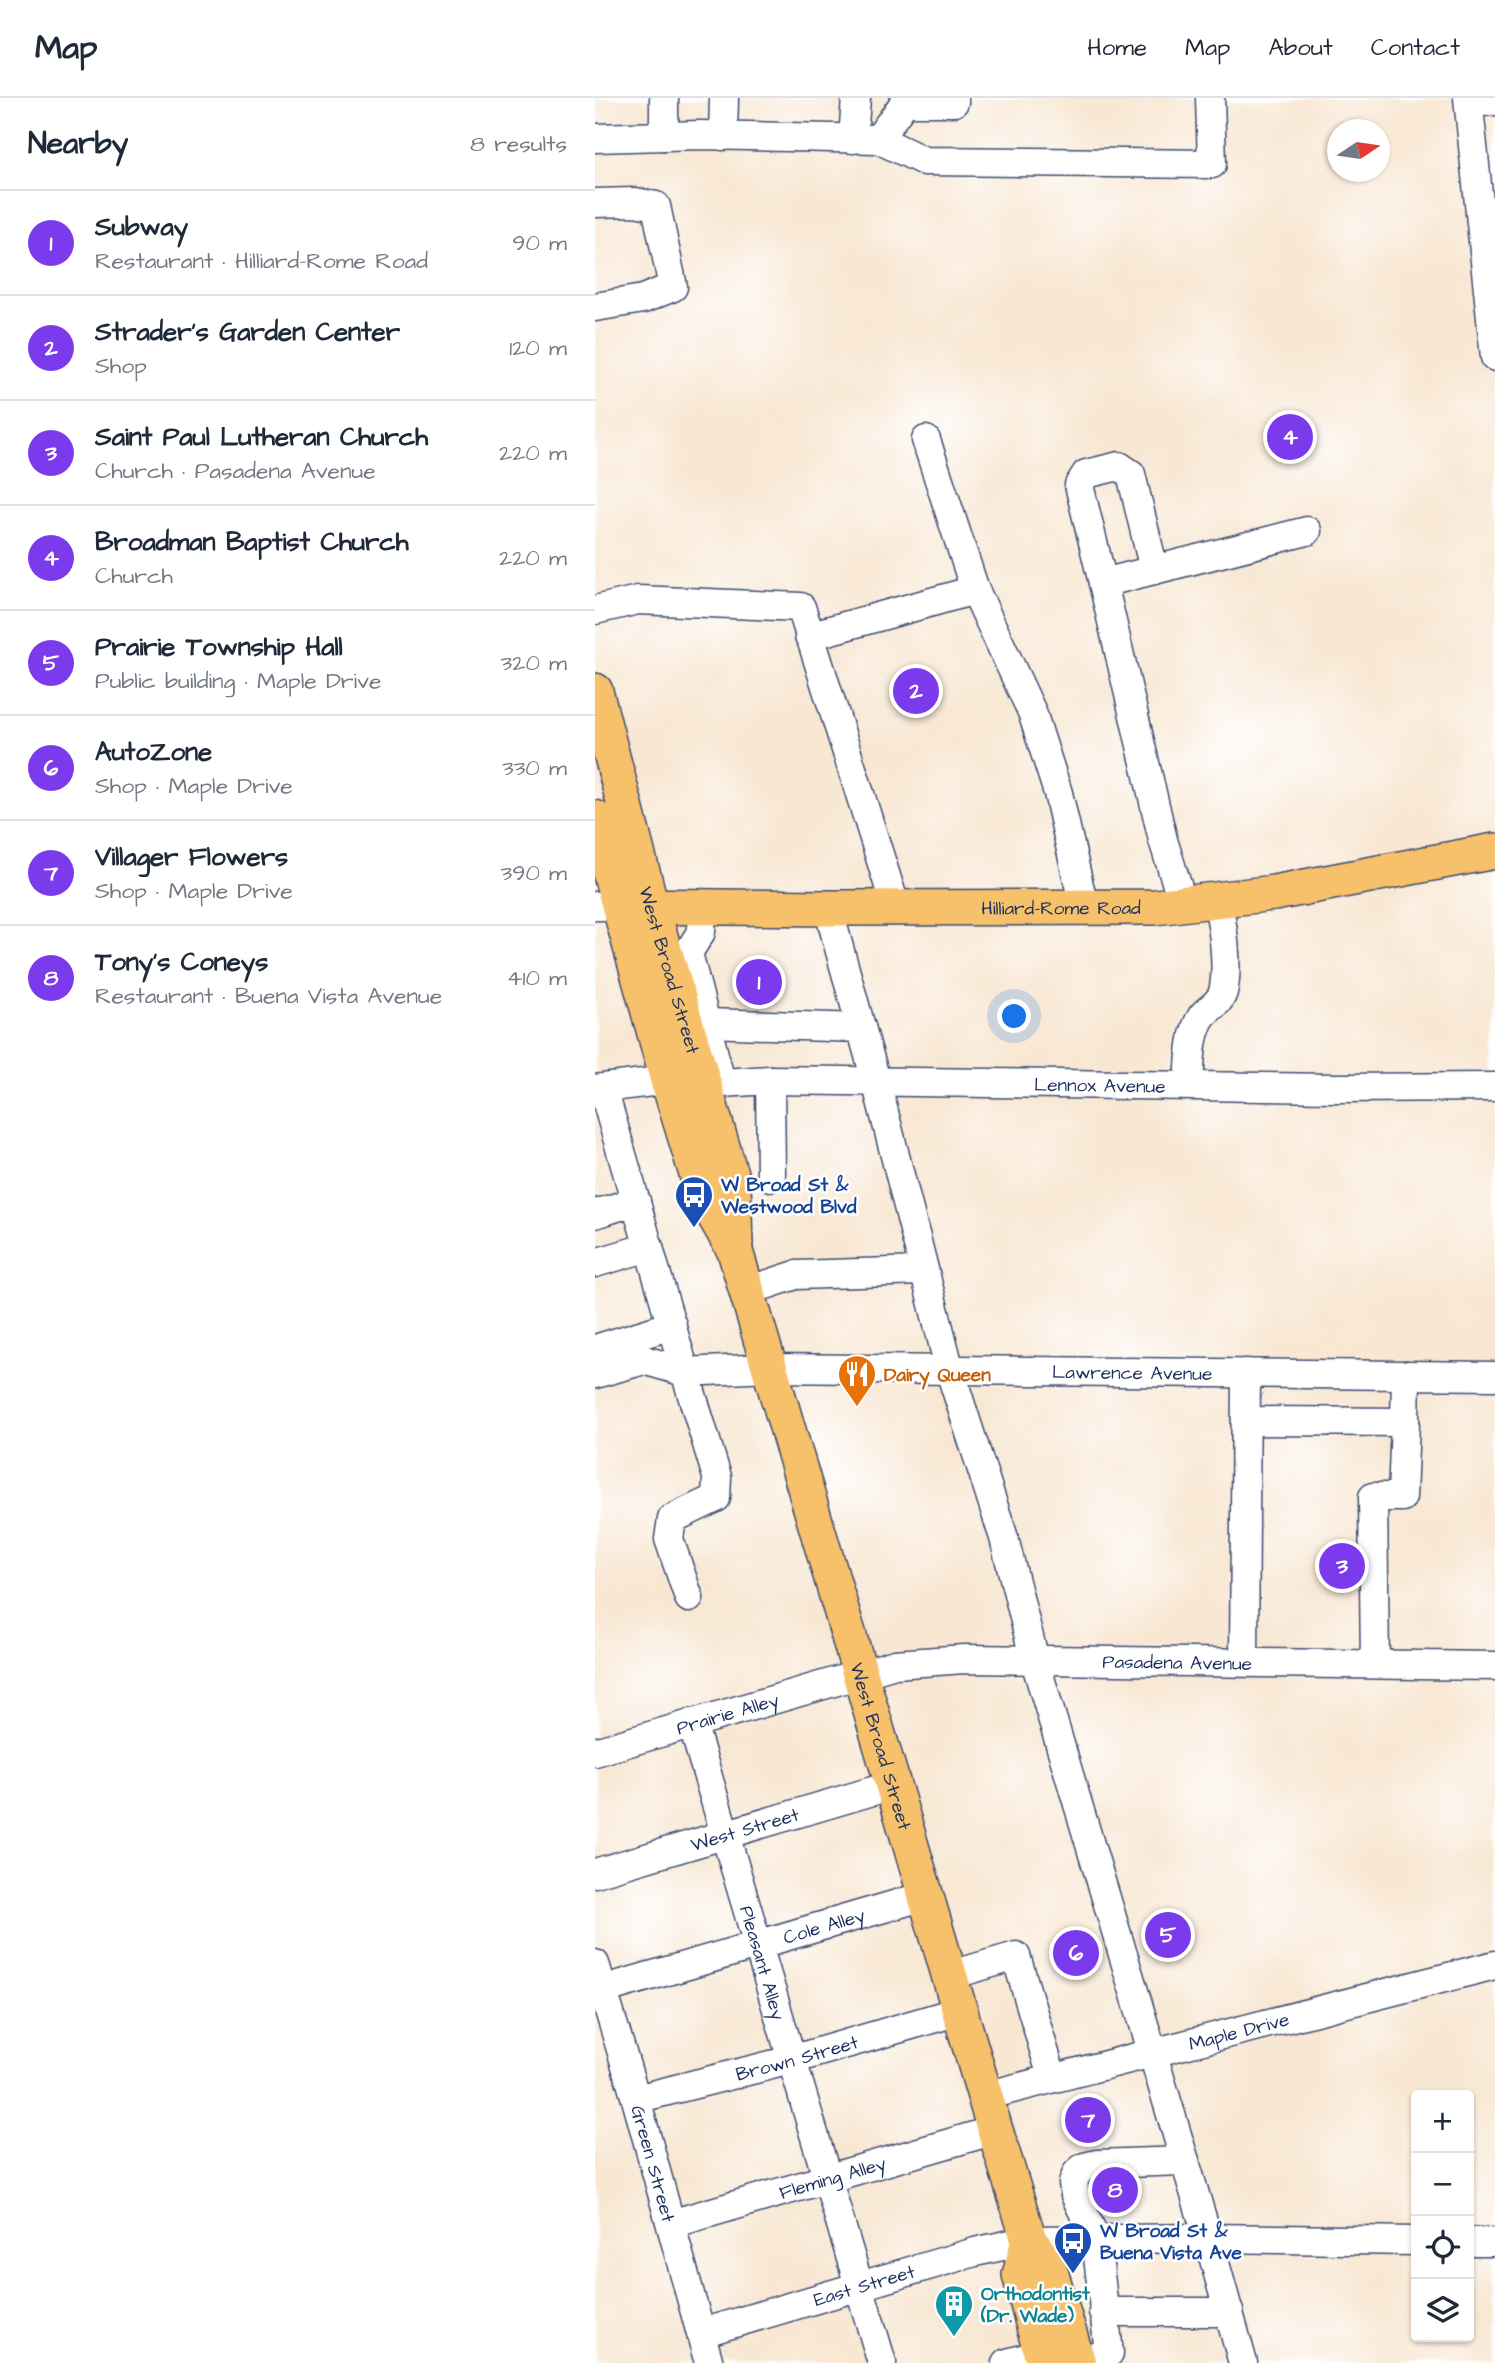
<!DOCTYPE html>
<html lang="en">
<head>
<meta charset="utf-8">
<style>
	:root { --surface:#fff; --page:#f6f6f7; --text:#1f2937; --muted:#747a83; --line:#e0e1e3; --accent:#7c3aed }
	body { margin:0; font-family:"Architects Daughter",sans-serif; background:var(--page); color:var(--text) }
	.controls { position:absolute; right:21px; bottom:21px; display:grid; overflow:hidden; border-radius:7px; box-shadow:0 2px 5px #0004 }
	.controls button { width:63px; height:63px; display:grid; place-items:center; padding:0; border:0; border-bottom:2px solid var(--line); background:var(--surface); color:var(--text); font:35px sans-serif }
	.compass { position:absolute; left:732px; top:21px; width:63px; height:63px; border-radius:50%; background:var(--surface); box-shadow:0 2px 5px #0004; rotate:77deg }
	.you { position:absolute; left:420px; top:919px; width:24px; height:24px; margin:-18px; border:5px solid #fff; border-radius:50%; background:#1a73e8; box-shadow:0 0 0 10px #1a73e833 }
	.badge { display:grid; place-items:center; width:46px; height:46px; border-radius:50%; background:var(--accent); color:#fff; font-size:23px; font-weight:700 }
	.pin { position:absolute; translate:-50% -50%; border:4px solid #fff; box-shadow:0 2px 7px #0006 }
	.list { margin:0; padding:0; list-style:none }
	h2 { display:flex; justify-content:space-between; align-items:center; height:91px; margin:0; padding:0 28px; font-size:30px }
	h2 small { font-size:23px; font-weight:400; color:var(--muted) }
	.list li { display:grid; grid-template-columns:46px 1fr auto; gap:21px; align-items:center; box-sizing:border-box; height:105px; padding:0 28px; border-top:2px solid var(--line) }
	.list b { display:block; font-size:26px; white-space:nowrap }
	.list p { margin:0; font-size:23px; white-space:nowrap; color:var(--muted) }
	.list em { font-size:23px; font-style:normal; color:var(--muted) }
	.icon { flex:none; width:38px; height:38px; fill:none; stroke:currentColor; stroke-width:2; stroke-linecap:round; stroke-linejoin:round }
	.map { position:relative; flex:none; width:900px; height:2265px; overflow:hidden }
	header { display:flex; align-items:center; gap:42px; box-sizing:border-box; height:98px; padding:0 35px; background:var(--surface); border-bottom:2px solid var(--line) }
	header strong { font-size:33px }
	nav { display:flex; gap:38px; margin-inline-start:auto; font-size:24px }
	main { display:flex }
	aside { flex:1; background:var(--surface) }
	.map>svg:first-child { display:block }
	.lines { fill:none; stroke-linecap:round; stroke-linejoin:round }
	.minor-casing { stroke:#3c4b70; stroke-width:31 }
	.major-casing { stroke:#3c4b70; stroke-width:38 }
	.minor { stroke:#fff; stroke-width:28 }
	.major { stroke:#f7c06b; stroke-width:35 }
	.labels { text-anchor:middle; stroke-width:5; stroke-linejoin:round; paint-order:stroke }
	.street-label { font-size:19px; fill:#1b2f5e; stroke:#fff }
	.transit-label { font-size:19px; font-weight:bold; fill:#164399; stroke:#fff; text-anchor:start }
	.food-label { font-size:19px; font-weight:bold; fill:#c56008; stroke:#fff; text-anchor:start }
	.culture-label { font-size:19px; font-weight:bold; fill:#0d838f; stroke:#fff; text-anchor:start }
</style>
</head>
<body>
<header>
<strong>Map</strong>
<nav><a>Home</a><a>Map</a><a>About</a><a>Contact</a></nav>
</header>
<main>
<aside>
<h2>Nearby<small>8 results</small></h2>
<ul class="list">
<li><span class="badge">1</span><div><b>Subway</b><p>Restaurant · Hilliard-Rome Road</p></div><em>90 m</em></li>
<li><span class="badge">2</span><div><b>Strader's Garden Center</b><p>Shop</p></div><em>120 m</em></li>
<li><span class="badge">3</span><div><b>Saint Paul Lutheran Church</b><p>Church · Pasadena Avenue</p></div><em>220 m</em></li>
<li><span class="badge">4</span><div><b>Broadman Baptist Church</b><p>Church</p></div><em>220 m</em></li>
<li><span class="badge">5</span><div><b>Prairie Township Hall</b><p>Public building · Maple Drive</p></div><em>320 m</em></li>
<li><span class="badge">6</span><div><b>AutoZone</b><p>Shop · Maple Drive</p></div><em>330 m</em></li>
<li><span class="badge">7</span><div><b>Villager Flowers</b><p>Shop · Maple Drive</p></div><em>390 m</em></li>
<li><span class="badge">8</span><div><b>Tony's Coneys</b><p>Restaurant · Buena Vista Avenue</p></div><em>410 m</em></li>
</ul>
</aside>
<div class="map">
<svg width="900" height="2265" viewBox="0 0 900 2265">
	<rect width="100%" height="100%" fill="#fff"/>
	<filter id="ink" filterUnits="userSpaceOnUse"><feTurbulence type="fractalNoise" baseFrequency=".0143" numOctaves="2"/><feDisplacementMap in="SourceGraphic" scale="14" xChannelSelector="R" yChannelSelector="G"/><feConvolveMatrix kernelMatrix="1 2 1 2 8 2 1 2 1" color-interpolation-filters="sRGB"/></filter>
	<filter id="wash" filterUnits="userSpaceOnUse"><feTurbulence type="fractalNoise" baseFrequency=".00686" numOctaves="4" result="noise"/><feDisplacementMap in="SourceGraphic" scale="28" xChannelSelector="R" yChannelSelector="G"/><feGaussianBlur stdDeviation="1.57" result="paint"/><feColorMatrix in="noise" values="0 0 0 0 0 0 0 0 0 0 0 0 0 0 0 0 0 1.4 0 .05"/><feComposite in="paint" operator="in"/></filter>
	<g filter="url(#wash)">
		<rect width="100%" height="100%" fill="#f8e7d3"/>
	</g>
	<g filter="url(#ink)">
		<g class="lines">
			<defs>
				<g id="minor">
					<path d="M873 0 900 259"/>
					<path d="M874 5 900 3"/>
					<path d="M69 38V0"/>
					<path d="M128 38 129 0"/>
					<path d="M0 40 105 37 283 41 329 63 617 66 615 0"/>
					<path d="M258 41 261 0"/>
					<path d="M283 41 310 4H359V0"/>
					<path d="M0 105 40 104 61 108 78 189 48 201 0 209"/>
					<path d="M331 342 380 492 437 614 463 695 489 809"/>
					<path d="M508 485 484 387 491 376 524 368 536 376 559 472"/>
					<path d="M0 512 43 502 206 509 301 810"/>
					<path d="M214 538 380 492"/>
					<path d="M588 806 568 742 508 485 712 433"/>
					<path d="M0 808H25"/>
					<path d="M107 809 106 834 93 855 126 984"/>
					<path d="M233 810 281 983 355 1273 409 1440 440 1563 613 2140 648 2265"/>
					<path d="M111 925 266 930"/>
					<path d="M175 982 176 1079"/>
					<path id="s1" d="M109 986 175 982 742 990 900 989"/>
					<path d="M594 987C596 965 594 938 607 918 614 909 624 907 628 894 634 870 628 826 622 802"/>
					<path d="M0 991 73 982"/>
					<path id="s2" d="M8 991 90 1274 174 1270 900 1278"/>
					<path d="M0 1116 41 1103"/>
					<path d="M0 1165 54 1149"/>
					<path d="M152 1193 201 1177 329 1173"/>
					<path d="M0 1251 77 1227"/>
					<path d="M0 1276 49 1262 90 1274 122 1379 121 1400 77 1421 74 1441 94 1500"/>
					<path d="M651 1323 810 1324 811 1277"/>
					<path d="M649 1564 651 1275"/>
					<path d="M780 1566 778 1399H807L810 1324"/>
					<path id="s3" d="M97 1625 287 2265"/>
					<path id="s4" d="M0 1654 300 1566 369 1561 900 1568"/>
					<path id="s5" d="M0 1775 298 1687"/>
					<path id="s6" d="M0 1866 41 2001 114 2265"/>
					<path d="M353 1878 421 1858 457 1979"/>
					<path id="s7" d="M7 1892 330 1798"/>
					<path id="s8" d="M390 1998 900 1867"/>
					<path id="s9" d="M41 2001 196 1962 364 1913"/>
					<path id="s10" d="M76 2126 400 2032"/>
					<path d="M874 2144H900"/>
					<path d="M508 2214H634"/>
					<path id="s11" d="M106 2235 380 2154 434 2142 613 2140 821 2143"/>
					<path d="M483 2264 514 2255 501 2141 480 2097 478 2085 482 2075 489 2069 501 2066 590 2063"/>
					<path d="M412 2265 446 2256"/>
				</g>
				<g id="major">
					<path id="s12" d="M0 593 56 808 138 1086 140 1146"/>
					<path id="s13" d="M0 720 73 982 109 1099 140 1153 400 2032 434 2142 453 2167 483 2265"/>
					<path id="s14" d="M25 808 233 810 560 809 679 795 900 753"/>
					<path d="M434 2142 425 2177 449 2265"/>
				</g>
			</defs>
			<use href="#minor" class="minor-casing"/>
			<use href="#major" class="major-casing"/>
			<use href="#minor" class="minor"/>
			<use href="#major" class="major"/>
		</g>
	</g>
	<defs>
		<symbol id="bus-pin" viewBox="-11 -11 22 30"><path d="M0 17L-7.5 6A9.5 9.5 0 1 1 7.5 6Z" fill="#1a4fb4" stroke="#fff"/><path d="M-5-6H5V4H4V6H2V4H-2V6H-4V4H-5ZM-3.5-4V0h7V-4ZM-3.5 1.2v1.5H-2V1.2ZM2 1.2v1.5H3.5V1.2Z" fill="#fff"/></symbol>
		<symbol id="restaurant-pin" viewBox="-11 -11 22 30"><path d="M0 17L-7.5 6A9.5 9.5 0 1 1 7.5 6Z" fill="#e8710a" stroke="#fff"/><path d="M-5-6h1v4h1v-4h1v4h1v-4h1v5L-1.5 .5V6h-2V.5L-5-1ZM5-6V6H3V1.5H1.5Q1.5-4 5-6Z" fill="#fff"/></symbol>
		<symbol id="building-pin" viewBox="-11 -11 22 30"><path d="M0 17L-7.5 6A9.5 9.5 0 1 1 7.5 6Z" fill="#0f9aa8" stroke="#fff"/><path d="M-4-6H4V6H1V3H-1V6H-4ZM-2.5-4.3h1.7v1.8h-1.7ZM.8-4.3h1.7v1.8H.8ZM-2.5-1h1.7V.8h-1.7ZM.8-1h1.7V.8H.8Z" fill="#fff"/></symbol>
	</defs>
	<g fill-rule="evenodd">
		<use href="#bus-pin" x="77" y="1075" width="44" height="60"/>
		<use href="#restaurant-pin" x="240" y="1254" width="44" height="60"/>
		<use href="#bus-pin" x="456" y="2121" width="44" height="60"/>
		<use href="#building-pin" x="337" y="2184" width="44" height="60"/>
	</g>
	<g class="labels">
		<g class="street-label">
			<text dy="7" stroke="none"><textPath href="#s14" startOffset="441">Hilliard-Rome Road</textPath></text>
			<text dy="7" stroke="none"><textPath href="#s12" startOffset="289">West Broad Street</textPath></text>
			<text dy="7" stroke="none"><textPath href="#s1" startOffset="396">Lennox Avenue</textPath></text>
			<text dy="7" stroke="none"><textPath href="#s2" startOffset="742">Lawrence Avenue</textPath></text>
			<text dy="7" stroke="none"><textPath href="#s4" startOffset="595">Pasadena Avenue</textPath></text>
			<text dy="7" stroke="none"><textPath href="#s4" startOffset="138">Prairie Alley</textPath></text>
			<text dy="7" stroke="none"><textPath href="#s13" startOffset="973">West Broad Street</textPath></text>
			<text dy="7" stroke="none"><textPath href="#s5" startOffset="156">West Street</textPath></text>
			<text dy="7" stroke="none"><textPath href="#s7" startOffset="231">Cole Alley</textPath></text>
			<text dy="7" stroke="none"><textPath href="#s3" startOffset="250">Pleasant Alley</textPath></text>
			<text dy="7" stroke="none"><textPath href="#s8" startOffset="262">Maple Drive</textPath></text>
			<text dy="7" stroke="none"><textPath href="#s9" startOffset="166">Brown Street</textPath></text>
			<text dy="7" stroke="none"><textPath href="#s6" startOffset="208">Green Street</textPath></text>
			<text dy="7" stroke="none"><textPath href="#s10" startOffset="168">Fleming Alley</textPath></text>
			<text dy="7" stroke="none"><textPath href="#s11" startOffset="170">East Street</textPath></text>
		</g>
		<g class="transit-label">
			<text x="126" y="1093">W Broad St &amp;<tspan x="126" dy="22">Westwood Blvd</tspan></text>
			<text x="505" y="2139">W Broad St &amp;<tspan x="505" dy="22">Buena Vista Ave</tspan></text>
		</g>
		<g class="food-label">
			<text x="289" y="1283">Dairy Queen</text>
		</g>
		<g class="culture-label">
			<text x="386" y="2202">Orthodontist<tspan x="386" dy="22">(Dr. Wade)</tspan></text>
		</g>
	</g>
</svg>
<div class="controls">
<button>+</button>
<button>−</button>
<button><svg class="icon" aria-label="locate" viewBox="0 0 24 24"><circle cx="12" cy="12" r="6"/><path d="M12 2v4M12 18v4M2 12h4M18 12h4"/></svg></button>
<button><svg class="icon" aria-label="layers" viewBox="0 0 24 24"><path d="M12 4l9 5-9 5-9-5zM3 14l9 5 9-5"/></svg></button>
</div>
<svg class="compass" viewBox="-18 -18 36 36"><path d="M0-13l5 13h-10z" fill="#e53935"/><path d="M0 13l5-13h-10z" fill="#747a83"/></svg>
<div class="you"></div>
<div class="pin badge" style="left:164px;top:884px">1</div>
<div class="pin badge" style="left:321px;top:593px">2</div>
<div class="pin badge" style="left:747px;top:1468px">3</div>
<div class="pin badge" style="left:695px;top:339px">4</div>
<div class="pin badge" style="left:573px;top:1837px">5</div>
<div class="pin badge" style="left:481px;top:1855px">6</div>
<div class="pin badge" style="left:493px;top:2022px">7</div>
<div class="pin badge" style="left:520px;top:2092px">8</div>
</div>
</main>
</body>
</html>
